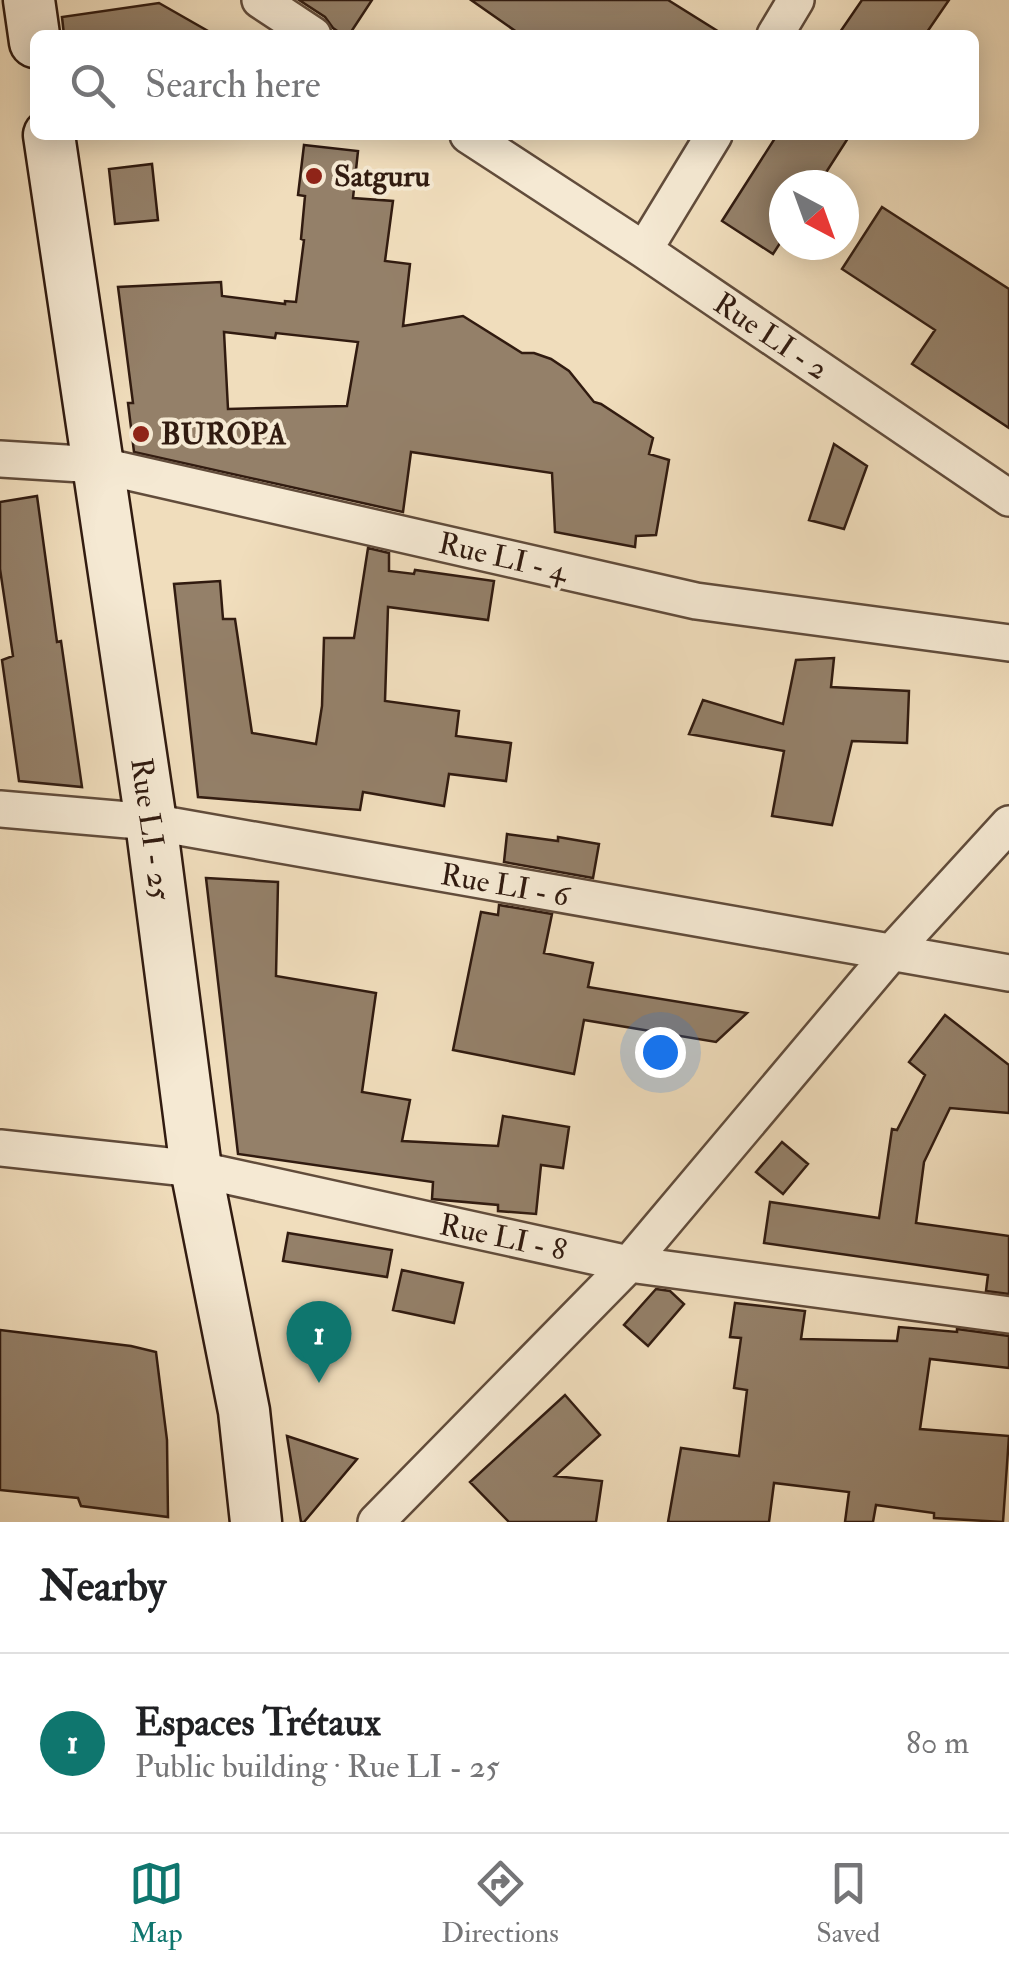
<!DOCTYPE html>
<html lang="en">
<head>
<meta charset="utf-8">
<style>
	:root { --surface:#fff; --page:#f6f6f6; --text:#202124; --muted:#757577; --line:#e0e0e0; --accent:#0f766e }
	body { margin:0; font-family:"IM FELL Double Pica",serif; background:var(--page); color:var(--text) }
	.compass { position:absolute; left:769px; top:170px; width:90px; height:90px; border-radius:50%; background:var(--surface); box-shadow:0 5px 25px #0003; rotate:139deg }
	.you { position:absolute; left:660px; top:1052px; width:35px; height:35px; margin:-25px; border:8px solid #fff; border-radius:50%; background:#1a73e8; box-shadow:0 0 0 15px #1a73e833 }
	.badge { display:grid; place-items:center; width:65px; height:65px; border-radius:50%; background:var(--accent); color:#fff; font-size:32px; font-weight:700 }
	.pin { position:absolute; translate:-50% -82px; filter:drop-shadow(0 2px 5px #0008) }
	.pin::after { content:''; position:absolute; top:52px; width:35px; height:30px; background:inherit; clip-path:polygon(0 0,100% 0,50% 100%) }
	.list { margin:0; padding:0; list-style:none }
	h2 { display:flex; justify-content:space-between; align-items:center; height:130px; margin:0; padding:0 40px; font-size:42px }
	h2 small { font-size:32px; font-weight:400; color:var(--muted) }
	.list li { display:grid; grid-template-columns:65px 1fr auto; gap:30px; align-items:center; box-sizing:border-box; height:180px; padding:0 40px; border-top:2px solid var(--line) }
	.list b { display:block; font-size:38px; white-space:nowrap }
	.list p { margin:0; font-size:32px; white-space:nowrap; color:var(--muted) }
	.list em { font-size:32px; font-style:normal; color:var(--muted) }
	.icon { flex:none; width:55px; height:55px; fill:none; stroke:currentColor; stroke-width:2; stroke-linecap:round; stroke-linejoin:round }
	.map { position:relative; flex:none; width:1009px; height:1522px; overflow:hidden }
	.search { position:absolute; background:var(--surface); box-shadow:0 5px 25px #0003; left:30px; right:30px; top:30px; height:110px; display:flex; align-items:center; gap:25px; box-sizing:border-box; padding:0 35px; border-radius:15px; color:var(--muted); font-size:38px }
	.sheet { height:310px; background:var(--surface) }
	nav { display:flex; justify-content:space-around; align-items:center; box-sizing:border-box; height:140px; border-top:2px solid var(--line); background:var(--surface); font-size:28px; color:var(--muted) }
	nav a { display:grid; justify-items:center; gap:5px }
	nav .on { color:var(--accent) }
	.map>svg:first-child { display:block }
	.building { fill:#948069; stroke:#311b10; stroke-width:2.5; fill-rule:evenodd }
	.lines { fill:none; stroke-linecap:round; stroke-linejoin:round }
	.street-casing { stroke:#614c3b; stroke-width:40 }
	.secondary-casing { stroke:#311b10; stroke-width:55 }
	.street { stroke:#f5e9d3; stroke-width:35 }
	.secondary { stroke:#f5e9d3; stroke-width:50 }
	.poi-dot { fill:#8f2418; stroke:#f5e9d3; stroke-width:4 }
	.labels { text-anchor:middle; stroke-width:8; stroke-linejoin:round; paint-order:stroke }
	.poi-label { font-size:30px; font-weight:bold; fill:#311b10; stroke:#f5e9d3; text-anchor:start }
	.street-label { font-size:30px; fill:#311b10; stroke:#f5e9d3 }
</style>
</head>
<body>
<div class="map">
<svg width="1009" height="1522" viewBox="0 0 1009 1522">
	<rect width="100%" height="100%" fill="#f0ddbc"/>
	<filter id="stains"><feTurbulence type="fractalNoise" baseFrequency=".002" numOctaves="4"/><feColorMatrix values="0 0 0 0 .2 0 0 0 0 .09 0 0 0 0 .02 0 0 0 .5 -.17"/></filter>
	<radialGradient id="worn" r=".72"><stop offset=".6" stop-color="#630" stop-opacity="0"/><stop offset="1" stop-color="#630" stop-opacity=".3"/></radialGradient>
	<path class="building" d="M299 0H372L349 35H343L333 28 325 17Z
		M471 0H668L724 35H521Z
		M862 0H949L925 35H838Z
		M159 3 215 35H64L62 17Z
		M777 135H850L818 185H784V237L773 254 722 221Z
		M304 145 358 151 353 198 393 201 385 261 410 264 403 326 463 316 522 353H534L551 359 569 371 594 402 601 404 653 438 649 454 669 460 656 535 636 536 635 547 555 532 552 473 411 452 403 512 134 452 128 403H133L118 287 221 282 222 296 285 304V301L296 302 304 240 301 239 305 196 298 195ZM224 332 275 338 276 333 358 342 347 406 228 409Z
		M152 164 158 220 115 224 109 169Z
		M882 207 1009 289V428L912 364 935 330 842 269Z
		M834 444 867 466 844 529 809 520Z
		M37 496 57 642 61 641 82 787 19 781 2 660 13 656 0 569V502Z
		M368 548 389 553V571L414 574 415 570 494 581 488 620 388 607 385 701 459 711 456 736 511 743 506 781 449 774 444 806 363 792 360 810 198 797 174 584 220 581 223 619H235L252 733 316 744 322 706 324 638H354Z
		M834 658 831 687 909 691 907 743 852 741 832 825 772 816 784 751 689 734 703 700 783 724 796 660Z
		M507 834 558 841V837L599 844 593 878 504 862Z
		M206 878 278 882 276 976 376 993 362 1092 410 1100 402 1141 498 1146 503 1116 569 1127 563 1168 541 1165 536 1214 498 1211V1205L432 1199 433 1182 238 1154Z
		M499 905 552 914 544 953 593 963 588 987 747 1013 716 1042 584 1020 574 1074 453 1050 481 912 498 915Z
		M945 1015 1009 1065V1113L950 1108 924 1162 916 1223 1009 1236V1294L986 1291 988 1275 764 1243 770 1202 879 1218 892 1129 897 1130 925 1075 909 1062Z
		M782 1142 808 1164 783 1194 756 1172Z
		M288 1233 392 1250 387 1277 283 1261Z
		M402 1270 463 1283 454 1323 393 1310Z
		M656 1289 670 1291 684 1304 648 1346 624 1325Z
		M735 1303 805 1311 801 1339 897 1341 899 1327 957 1332V1329L1009 1336V1368L930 1359 920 1429 1009 1436 1003 1522 934 1518V1513L876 1505 873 1522H845L849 1492 774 1483 769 1522H668L681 1448 739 1456 747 1390 734 1388 741 1338 730 1337Z
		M0 1330 131 1346 156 1352 167 1440 168 1517 81 1506 78 1498 0 1490Z
		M565 1395 600 1435 555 1476 602 1481 596 1522H509L470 1482Z
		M287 1436 357 1459 304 1522H301Z"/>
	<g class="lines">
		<defs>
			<path id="street" d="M260 0 313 35
				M775 35 796 0
				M468 135 644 250 1009 498
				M644 250 714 135
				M0 459 98 465 696 601 1009 643
				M0 809 151 822 1009 973
				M0 1148 196 1169 629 1264 1009 1315
				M376 1522 629 1264 891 953 1009 824"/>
			<path id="secondary" d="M29 0 35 42
				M49 135 151 822 196 1169 244 1411 256 1522"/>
		</defs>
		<use href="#street" class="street-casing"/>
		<use href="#secondary" class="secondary-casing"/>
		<use href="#street" class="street"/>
		<use href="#secondary" class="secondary"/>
	</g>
	<g class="poi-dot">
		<circle cx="314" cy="176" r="10"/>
		<circle cx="141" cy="434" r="10"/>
	</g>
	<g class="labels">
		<g class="poi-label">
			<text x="334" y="186">Satguru</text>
			<text x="161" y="444">BUROPA</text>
		</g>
		<g class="street-label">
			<text transform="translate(771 336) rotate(34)" y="10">Rue LI - 2</text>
			<text transform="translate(503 557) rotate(13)" y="10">Rue LI - 4</text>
			<text transform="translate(151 829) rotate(82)" y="10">Rue LI - 25</text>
			<text transform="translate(505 885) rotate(10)" y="10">Rue LI - 6</text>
			<text transform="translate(503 1237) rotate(12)" y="10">Rue LI - 8</text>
		</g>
	</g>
	<rect width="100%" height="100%" filter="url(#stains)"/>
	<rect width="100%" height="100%" fill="url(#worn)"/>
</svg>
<svg class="compass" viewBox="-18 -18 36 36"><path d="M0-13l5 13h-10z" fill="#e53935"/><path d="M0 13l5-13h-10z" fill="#757577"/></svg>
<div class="you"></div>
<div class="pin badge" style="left:319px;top:1383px">1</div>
<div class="search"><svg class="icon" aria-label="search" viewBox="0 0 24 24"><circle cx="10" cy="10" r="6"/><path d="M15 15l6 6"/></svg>Search here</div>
</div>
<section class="sheet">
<h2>Nearby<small></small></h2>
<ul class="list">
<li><span class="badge">1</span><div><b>Espaces Trétaux</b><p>Public building · Rue LI - 25</p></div><em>80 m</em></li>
</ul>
</section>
<nav>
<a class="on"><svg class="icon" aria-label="map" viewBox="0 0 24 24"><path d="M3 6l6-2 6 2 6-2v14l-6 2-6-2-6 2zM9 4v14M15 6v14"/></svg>Map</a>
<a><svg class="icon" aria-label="directions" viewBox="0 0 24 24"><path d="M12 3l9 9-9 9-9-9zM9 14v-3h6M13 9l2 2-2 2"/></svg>Directions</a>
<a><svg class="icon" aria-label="saved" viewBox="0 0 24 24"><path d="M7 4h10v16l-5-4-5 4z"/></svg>Saved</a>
</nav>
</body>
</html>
